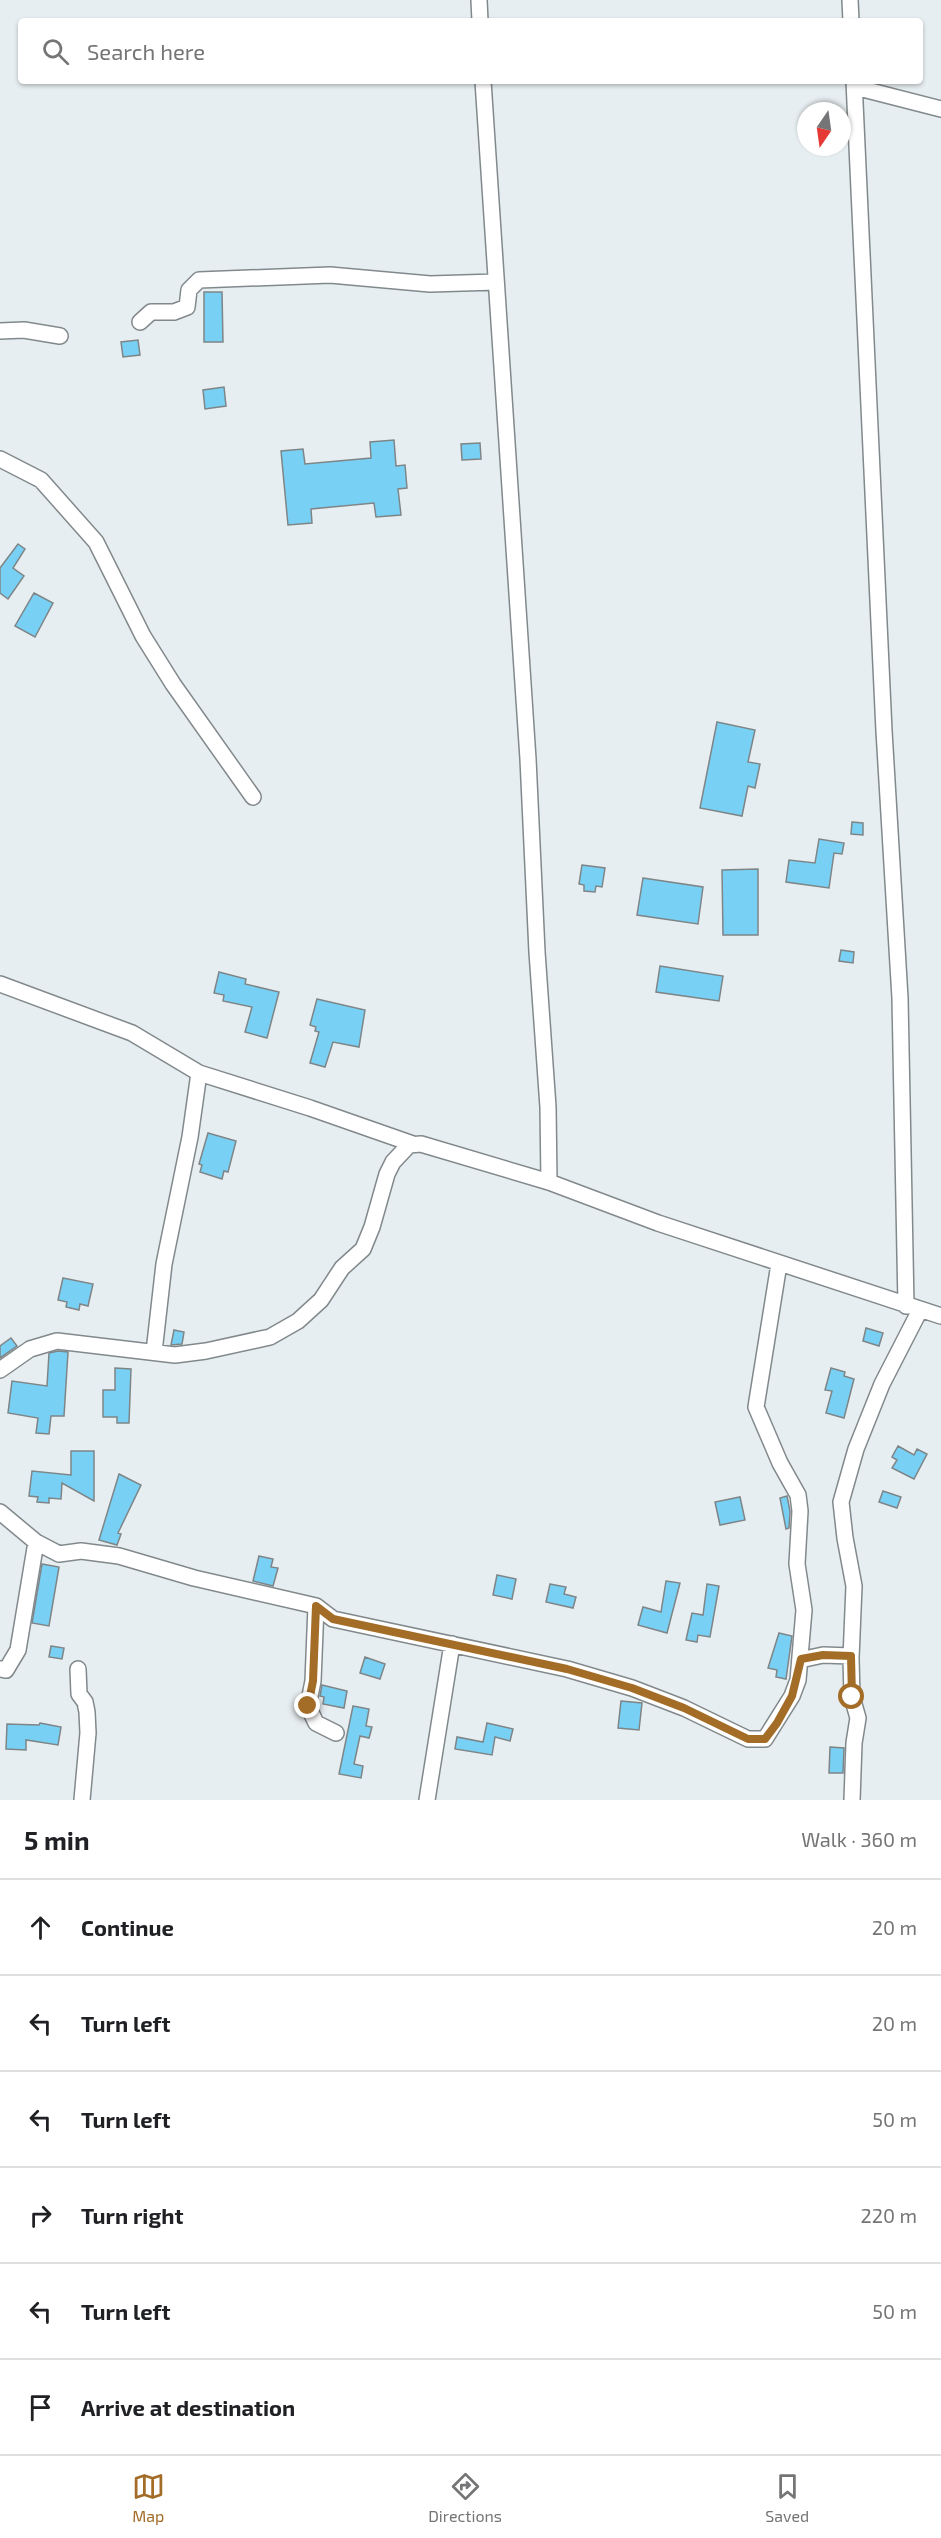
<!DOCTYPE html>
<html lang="en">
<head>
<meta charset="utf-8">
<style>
	:root { --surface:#fff; --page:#f6f6f6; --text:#202124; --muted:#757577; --line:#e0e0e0; --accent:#a36d27 }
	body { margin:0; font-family:"Exo 2",sans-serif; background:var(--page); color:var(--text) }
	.compass { position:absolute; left:797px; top:102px; width:54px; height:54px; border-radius:50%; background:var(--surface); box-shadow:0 2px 4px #0004; rotate:193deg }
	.stop { position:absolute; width:18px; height:18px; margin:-14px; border:4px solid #a36d27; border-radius:50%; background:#fff }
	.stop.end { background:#a36d27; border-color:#fff; box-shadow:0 2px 6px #0008 }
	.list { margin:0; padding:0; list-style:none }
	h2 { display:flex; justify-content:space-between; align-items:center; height:78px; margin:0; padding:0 24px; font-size:26px }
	h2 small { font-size:20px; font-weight:400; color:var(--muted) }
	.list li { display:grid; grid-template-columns:39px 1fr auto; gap:18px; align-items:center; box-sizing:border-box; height:96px; padding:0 24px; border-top:2px solid var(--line) }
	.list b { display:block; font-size:22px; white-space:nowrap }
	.list em { font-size:20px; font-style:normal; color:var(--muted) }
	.icon { flex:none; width:33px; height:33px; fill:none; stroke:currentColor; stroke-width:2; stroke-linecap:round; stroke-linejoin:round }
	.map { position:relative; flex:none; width:941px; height:1800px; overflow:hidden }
	.search { position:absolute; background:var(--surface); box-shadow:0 2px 4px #0004; left:18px; right:18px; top:18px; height:66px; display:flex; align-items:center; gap:15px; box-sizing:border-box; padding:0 21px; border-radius:6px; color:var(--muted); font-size:22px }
	.sheet { height:654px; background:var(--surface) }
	nav { display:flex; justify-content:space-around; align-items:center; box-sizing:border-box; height:84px; border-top:2px solid var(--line); background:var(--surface); font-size:16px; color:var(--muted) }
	nav a { display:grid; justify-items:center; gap:3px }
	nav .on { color:var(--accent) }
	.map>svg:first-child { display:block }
	.building { fill:#78d1f5; stroke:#7e8587; stroke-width:1.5 }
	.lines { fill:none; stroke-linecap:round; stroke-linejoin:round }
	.minor-casing { stroke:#82898c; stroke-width:18 }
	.minor { stroke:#fff; stroke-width:15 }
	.route { stroke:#a36d27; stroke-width:8 }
</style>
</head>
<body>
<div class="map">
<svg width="941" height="1800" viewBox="0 0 941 1800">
	<rect width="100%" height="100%" fill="#e7eef1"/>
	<path class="building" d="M204 292H222L223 342H204Z
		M138 340 140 355 123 357 121 342Z
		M224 387 226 406 205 409 203 390Z
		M394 440 396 466 405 465 407 488 398 489 401 515 376 517 374 503 311 509 312 523 288 525 281 451 303 449 305 464 371 458 370 442Z
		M480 443 481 459 462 460 461 444Z
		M18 544 25 549 13 568 24 576 8 599 0 593V568Z
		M34 593 53 603 35 637 15 626Z
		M717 722 755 730 748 762 760 764 755 788 748 786 742 816 700 808Z
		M852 822 863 823V835L851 834Z
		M819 839 844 843 842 854 834 853 829 888 786 882 789 860 815 863Z
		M582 865 605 868 602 887 596 886 595 892 584 891V885L579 884Z
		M758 869V935H723L722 870Z
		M643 878 703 887 698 924 637 915Z
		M841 950 854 952 853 963 839 961Z
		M660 966 723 976 719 1001 656 992Z
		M219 972 246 979 245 984 279 992 267 1038 245 1032 252 1007 223 1001 224 995 214 993Z
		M317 999 365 1010 359 1047 333 1042 325 1067 310 1063 319 1032 315 1031 316 1027 310 1025Z
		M208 1133 236 1141 228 1172 224 1171 222 1179 200 1172 202 1165 199 1164Z
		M63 1278 93 1284 88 1306 80 1304 79 1310 66 1307 67 1302 58 1300Z
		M866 1328 883 1333 879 1346 863 1341Z
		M174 1330 184 1332 182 1344 171 1345Z
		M11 1338 17 1346 0 1358V1346Z
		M58 1351 68 1352 64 1416H51L49 1434 36 1433 38 1418 8 1413 12 1381 47 1386 49 1353Z
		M115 1368 131 1369 129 1423H117V1417H103V1390H115Z
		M831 1368 845 1372 844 1376 854 1379 844 1418 826 1413 832 1391 825 1390Z
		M898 1446 914 1455 917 1449 927 1454 914 1479 892 1468 897 1460 892 1457Z
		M71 1451H94V1501L62 1483 61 1499 49 1498V1503L37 1502 38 1497 29 1496 32 1471 71 1475Z
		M119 1474 141 1485 118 1533 121 1534 117 1545 99 1540Z
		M883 1491 901 1497 897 1508 879 1502Z
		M787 1496 790 1511 789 1528 786 1529 780 1498Z
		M740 1497 745 1520 720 1525 715 1502Z
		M259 1556 273 1559 271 1567 278 1568 273 1586 253 1581Z
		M42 1564 59 1567 49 1626 32 1623Z
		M497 1575 516 1579 512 1599 493 1595Z
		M666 1581 680 1583 667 1633 638 1625 643 1607 661 1612Z
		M550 1584 566 1587 564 1594 576 1597 573 1608 546 1602Z
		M707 1584 719 1586 710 1637 698 1635 697 1642 686 1640 692 1613 703 1615Z
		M779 1633 792 1636 786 1679 776 1677 777 1670 768 1668Z
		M51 1646 64 1648 62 1659 49 1657Z
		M365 1657 385 1664 380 1679 360 1673Z
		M322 1685 347 1691 344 1708 323 1704 324 1697 320 1696Z
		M621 1701 642 1703 639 1730 618 1728Z
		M353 1706 369 1709 366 1726 372 1727 369 1738 360 1736 354 1764 363 1766 361 1778 339 1774Z
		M40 1723 61 1727 58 1745 26 1740V1750L6 1749 7 1724 39 1725Z
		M487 1723 513 1729 510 1741 495 1737 492 1755 455 1749 457 1737 483 1742Z
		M830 1747 844 1748 843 1773H829Z"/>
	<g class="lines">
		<defs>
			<path id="minor" d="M479 0 480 21
				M850 0 851 21
				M483 81 528 759 537 952 548 1107 549 1182
				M854 81 884 731 900 998 906 1306
				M855 87 941 109
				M140 322 151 312H174L187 307 189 290 199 280 330 275 430 284 496 282
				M0 331 24 330 60 336
				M0 459 41 480 96 542 143 636 173 684 253 797
				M0 984 132 1033 199 1073 310 1108 413 1144
				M154 1352 164 1264 190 1137 199 1073
				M0 1370 30 1349 57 1341 175 1355 206 1351 270 1337 298 1321 321 1300 342 1268 363 1249 372 1227 387 1174 393 1162 409 1145 421 1144 549 1182 658 1223 941 1316
				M0 1512 36 1542 59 1554 81 1551 119 1556 194 1578 316 1606 333 1619 567 1669 632 1688 684 1708 748 1739H765L792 1696 798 1680 804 1610 797 1564 800 1511 798 1495 780 1463 756 1407 779 1264
				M316 1606 313 1681 308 1706 316 1723 336 1733
				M800 1660 823 1655 851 1656
				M0 1669 6 1670 18 1650 36 1542
				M78 1669 79 1694 85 1702 87 1712 88 1733 82 1800
				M427 1800 452 1644
				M852 1800 854 1743 858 1718 852 1697 851 1658 854 1586 845 1538 841 1502 856 1449 882 1384 920 1310"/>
		</defs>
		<use href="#minor" class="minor-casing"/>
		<use href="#minor" class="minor"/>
	</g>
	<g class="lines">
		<path class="route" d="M308 1706 313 1681 316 1606 333 1619 567 1669 632 1688 684 1708 748 1739H765L777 1723 792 1696 801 1659 823 1655 851 1656 852 1697"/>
	</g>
</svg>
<svg class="compass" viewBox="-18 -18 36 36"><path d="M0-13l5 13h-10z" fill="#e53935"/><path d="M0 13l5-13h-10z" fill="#757577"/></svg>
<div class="stop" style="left:852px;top:1697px"></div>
<div class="stop end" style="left:308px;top:1706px"></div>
<div class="search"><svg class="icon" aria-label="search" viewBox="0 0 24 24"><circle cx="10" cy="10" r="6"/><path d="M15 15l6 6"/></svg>Search here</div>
</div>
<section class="sheet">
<h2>5 min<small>Walk · 360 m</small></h2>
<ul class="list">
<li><svg class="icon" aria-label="ahead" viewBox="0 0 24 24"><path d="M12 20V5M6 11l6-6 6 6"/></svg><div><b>Continue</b></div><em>20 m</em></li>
<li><svg class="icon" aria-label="left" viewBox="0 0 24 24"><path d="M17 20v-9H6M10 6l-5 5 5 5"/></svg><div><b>Turn left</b></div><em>20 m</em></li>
<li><svg class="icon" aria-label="left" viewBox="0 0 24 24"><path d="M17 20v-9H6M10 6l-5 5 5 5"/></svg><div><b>Turn left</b></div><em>50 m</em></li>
<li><svg class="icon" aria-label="right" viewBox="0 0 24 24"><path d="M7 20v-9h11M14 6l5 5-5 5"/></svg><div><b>Turn right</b></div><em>220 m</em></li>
<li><svg class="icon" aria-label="left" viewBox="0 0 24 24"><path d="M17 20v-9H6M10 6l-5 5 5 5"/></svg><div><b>Turn left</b></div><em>50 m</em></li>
<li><svg class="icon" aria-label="arrive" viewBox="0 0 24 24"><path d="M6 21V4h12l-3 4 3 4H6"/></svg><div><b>Arrive at destination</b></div></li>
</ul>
</section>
<nav>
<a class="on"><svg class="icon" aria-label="map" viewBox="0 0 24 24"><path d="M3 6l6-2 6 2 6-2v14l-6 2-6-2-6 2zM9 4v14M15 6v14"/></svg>Map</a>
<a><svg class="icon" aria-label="directions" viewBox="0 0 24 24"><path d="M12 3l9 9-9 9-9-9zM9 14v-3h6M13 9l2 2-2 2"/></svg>Directions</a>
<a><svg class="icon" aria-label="saved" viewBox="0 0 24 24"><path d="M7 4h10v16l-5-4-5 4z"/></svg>Saved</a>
</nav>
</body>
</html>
